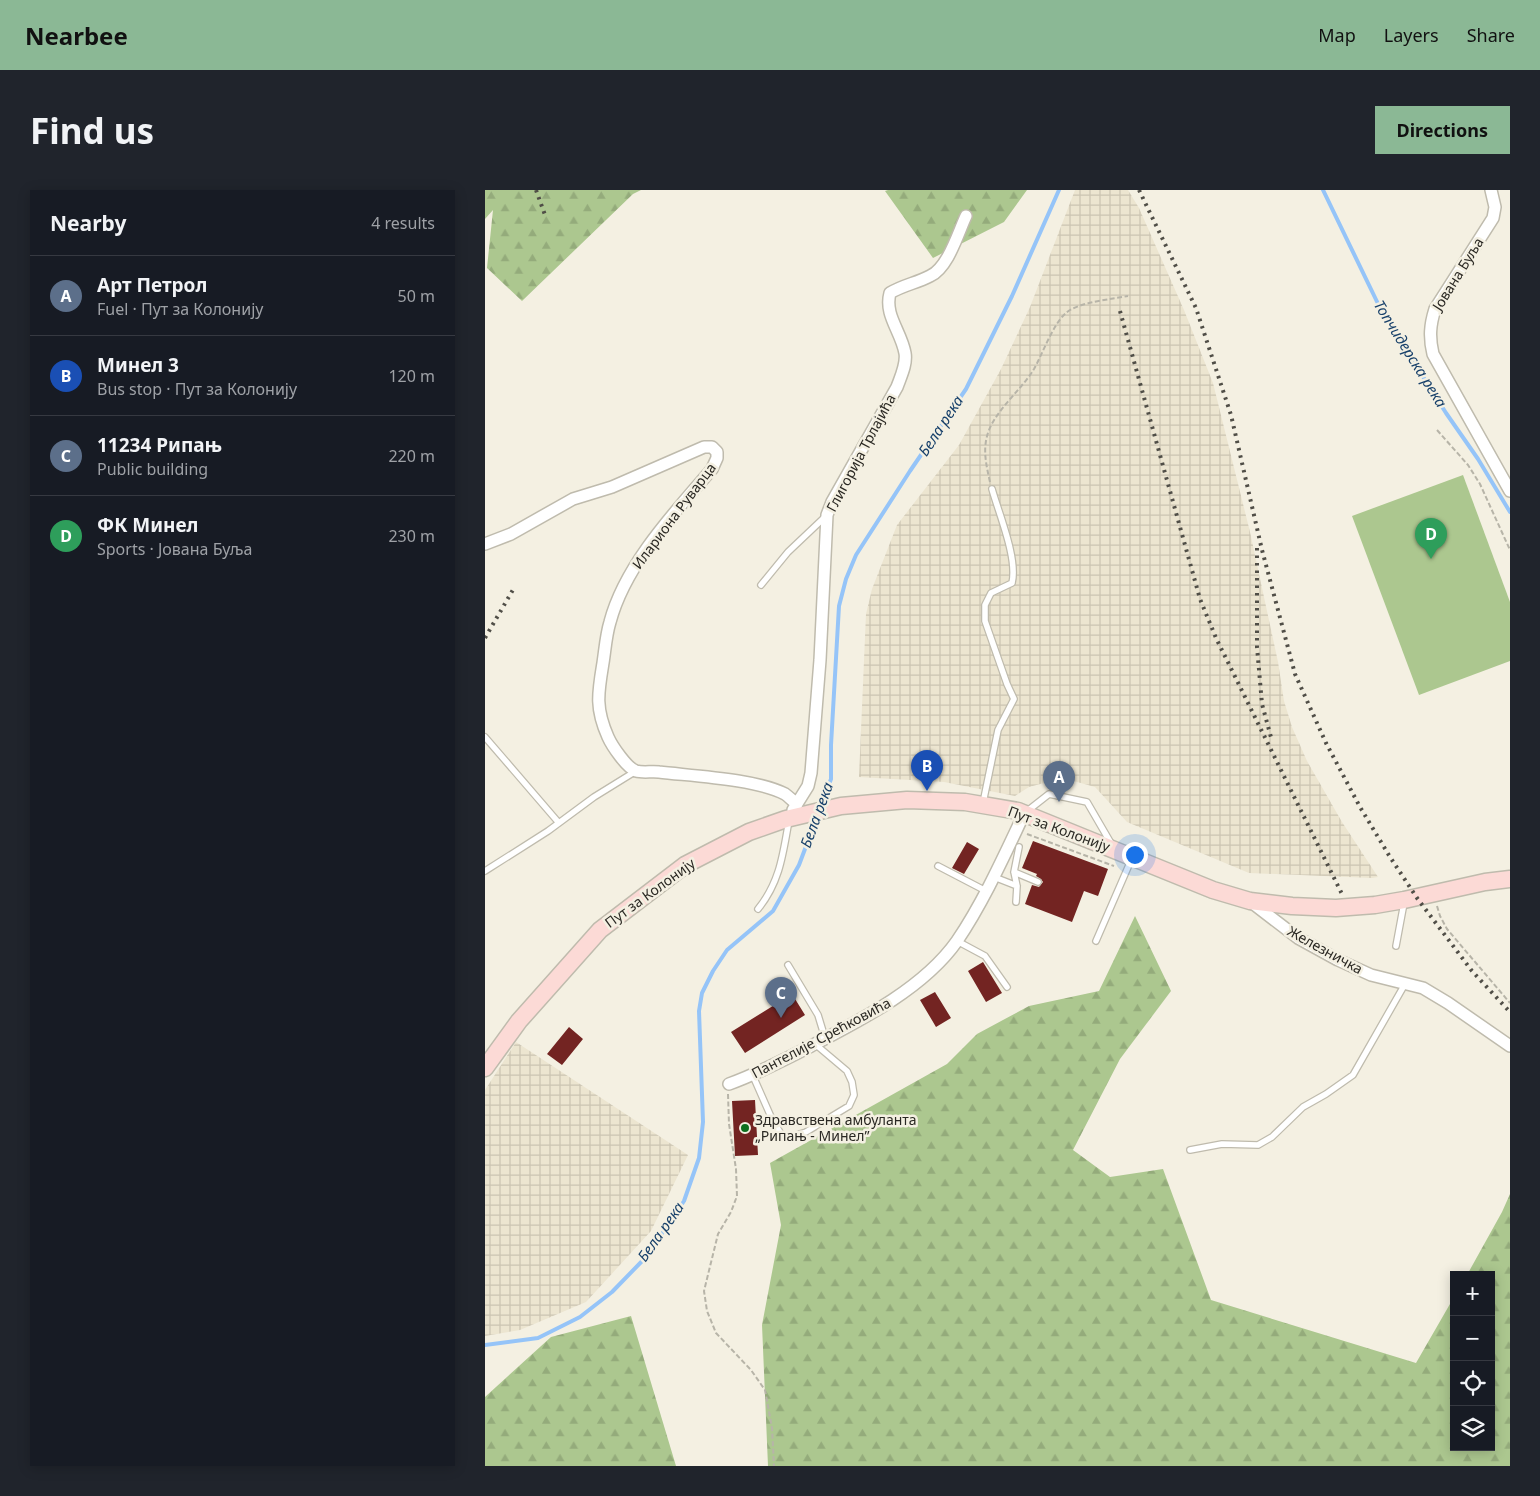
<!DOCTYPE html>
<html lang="en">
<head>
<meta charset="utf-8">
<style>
	:root { --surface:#171b24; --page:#20242c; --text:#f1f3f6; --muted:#9ea1a6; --line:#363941; --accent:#8bb895 }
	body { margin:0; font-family:"Noto Sans",sans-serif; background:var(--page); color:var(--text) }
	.controls { position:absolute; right:15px; bottom:15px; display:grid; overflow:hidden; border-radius:0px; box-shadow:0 2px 12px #0003 }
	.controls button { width:45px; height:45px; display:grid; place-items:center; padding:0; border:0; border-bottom:1px solid var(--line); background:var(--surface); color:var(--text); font:25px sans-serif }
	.you { position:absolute; left:649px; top:664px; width:18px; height:18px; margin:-12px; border:4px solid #fff; border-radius:50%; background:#1a73e8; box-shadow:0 0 0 8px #1a73e833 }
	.badge { display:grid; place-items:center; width:32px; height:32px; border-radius:50%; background:var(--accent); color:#fff; font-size:16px; font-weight:700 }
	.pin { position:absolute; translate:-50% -41px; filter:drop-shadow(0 1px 2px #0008) }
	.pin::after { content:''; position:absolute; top:26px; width:18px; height:15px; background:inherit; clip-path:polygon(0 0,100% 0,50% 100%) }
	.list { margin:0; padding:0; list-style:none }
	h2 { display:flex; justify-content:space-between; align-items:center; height:65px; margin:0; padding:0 20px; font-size:21px }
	h2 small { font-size:16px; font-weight:400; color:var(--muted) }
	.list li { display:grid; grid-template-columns:32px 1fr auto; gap:15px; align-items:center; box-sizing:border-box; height:80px; padding:0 20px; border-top:1px solid var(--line) }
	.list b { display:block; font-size:19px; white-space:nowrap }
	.list p { margin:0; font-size:16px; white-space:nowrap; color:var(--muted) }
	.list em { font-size:16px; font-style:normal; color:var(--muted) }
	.icon { flex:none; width:28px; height:28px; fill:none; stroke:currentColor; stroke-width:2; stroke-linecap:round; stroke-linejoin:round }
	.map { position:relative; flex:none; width:1025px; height:1276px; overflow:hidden; border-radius:0px }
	header { display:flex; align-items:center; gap:30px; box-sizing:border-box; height:70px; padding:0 25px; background:var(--accent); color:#111 }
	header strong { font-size:24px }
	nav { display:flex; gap:28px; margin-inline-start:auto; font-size:18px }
	.intro { display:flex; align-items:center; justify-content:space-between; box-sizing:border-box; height:120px; padding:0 30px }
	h1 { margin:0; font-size:35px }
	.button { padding:12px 22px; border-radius:0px; background:var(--accent); color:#111; font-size:18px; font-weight:700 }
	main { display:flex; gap:30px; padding:0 30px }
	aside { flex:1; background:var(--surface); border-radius:0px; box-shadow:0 2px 12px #0003 }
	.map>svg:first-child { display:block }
	.industrial { fill:url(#industrial-grid) }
	.forest { fill:url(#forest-firs) }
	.garden { fill:#acc78f }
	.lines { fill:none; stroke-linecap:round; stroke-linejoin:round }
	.stream { stroke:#95c4f8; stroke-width:4 }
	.building { fill:#732422 }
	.lane-casing { stroke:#bfbbad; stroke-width:8 }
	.street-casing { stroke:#bfbbad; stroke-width:14 }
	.secondary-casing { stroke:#bfbbad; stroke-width:19 }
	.path { stroke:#b7b4a8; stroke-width:2; stroke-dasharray:5 2.5; stroke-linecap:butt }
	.lane { stroke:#fff; stroke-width:5.5 }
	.street { stroke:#fff; stroke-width:11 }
	.secondary { stroke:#fcdad6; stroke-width:16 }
	.rail { stroke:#504e47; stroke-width:4; stroke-dasharray:2.5 5; stroke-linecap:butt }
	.poi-dot { fill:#0e701f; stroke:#f4f0e2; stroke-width:2 }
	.labels { text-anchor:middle; stroke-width:5; stroke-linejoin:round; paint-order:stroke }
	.street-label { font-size:14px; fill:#2a2823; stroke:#f4f0e2 }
	.poi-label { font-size:14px; fill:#2a2823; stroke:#f4f0e2; text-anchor:start }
	.water-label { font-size:15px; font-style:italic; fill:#17406a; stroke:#f4f0e2 }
</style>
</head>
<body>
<header>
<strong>Nearbee</strong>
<nav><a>Map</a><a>Layers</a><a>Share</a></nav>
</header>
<div class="intro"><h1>Find us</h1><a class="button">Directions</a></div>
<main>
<aside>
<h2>Nearby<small>4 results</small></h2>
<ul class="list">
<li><span class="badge" style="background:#5c6f8a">A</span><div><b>Арт Петрол</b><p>Fuel · Пут за Колонију</p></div><em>50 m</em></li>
<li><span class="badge" style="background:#1a4fb4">B</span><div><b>Минел 3</b><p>Bus stop · Пут за Колонију</p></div><em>120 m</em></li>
<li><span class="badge" style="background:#5c6f8a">C</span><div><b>11234 Рипањ</b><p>Public building</p></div><em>220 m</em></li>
<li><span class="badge" style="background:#2e9e5b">D</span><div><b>ФК Минел</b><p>Sports · Јована Буља</p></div><em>230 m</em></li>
</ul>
</aside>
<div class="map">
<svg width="1025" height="1276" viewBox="0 0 1025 1276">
	<defs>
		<pattern id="industrial-grid" width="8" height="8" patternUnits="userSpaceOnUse" patternTransform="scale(1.25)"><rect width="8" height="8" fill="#ece5d0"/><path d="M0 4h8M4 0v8" fill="none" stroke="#cbc4b2"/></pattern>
		<pattern id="forest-firs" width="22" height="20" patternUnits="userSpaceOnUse" patternTransform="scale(1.25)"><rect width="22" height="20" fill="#acc78f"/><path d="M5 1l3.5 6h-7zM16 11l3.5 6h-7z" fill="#94ab7b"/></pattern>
	</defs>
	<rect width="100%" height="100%" fill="#f4f0e2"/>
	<path class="industrial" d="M590 0H643L654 18 699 120 728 193 765 342 793 472 799 511 807 537 822 571 857 632 893 687 887 688 764 683 642 632 610 597 578 588 544 597 530 606 459 592 374 587 381 424 387 399 412 335 474 255 516 179 545 117Z
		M31 852 203 965 166 1041 101 1112 35 1140 0 1146V900Z"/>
	<path class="forest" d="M0 0H156L148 4 37 111 2 78 8 20 0 29Z
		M403 0H542L519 32 448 68 400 1Z
		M650 726 686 801 635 869 588 960 625 987 678 979 726 1110 931 1173 969 1107V1257H1006V1085H982L1017 1022 1025 1004V1276H283L277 1135 296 1035 285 973 462 874 492 844 544 816 614 801Z
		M146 1126 191 1276H0V1207L66 1147Z"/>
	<path class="garden" d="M978 285 1025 412V471L934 505 867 326Z"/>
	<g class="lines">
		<path class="stream" d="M838 0 897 122 961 223 993 269 1025 322
			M336 616 346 589V555L354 416 361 389 371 365 425 281 481 199 527 106 574 0
			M0 1155 53 1148 95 1127 127 1102 162 1066 199 1011 214 968 218 932 214 821 217 803 228 781 242 760 288 721 314 675 332 627"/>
	</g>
	<path class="building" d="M548 651 623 679 613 706 599 701 587 732 540 714 547 695 554 697 558 692 556 689 551 686 552 684 537 678Z
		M482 652 494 659 479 684 467 678Z
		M498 772 517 803 501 812 483 781Z
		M450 802 466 828 451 837 435 810Z
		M307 804 320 825 260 863 246 842Z
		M84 837 98 849 77 875 62 864Z
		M270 910 273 965 250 966 247 911Z"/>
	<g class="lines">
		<defs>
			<path id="lane" d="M276 395 303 362 341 326
				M0 547 74 633
				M498 613 513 540 529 509 522 494 500 431V415L506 403 527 393C533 369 514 324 507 299
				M541 622 564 604 602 612 627 655
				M453 676 501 701
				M0 681 63 641 109 607 151 581
				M529 682 553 692
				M509 687 532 696
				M531 712 532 696 529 682 534 657
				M273 719C295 692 298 664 304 630
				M472 751 500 766 522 797
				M611 751 647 668
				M911 756 919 713
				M303 775 333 825 340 848
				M268 886 287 929 296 944 305 947 321 942 364 916 369 905 367 892 362 881 330 854
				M705 960 737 954 773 955 787 947 818 917 841 904 868 885 920 794"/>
			<path id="street" d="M1006 0 1010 17 1008 28 950 119C945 135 944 147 948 164L1025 301
				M0 354 26 344 88 309 127 297 219 257H227L232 262V268L227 279C189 323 140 375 125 432 121 445 120 460 118 473 113 503 110 518 123 547 127 556 142 578 151 581 158 583 167 581 174 582 208 586 271 589 300 604 304 607 308 611 312 614
				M308 620 323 596 326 583 335 470 342 325 347 312 412 197C416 186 422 174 420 163 416 141 399 125 405 103 418 95 432 93 445 86 463 78 473 43 481 26
				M766 712 813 748 853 770 886 785 938 798 963 813 1025 856
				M244 894C272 884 299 870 326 856 376 830 439 798 472 751 499 711 519 666 539 624"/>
			<path id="secondary" d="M0 878 34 831 115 740 200 675 264 642 301 629 356 616 422 610 480 612 533 621 728 700 765 711 807 716 851 718 890 715 919 710 1000 692 1025 689"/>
		</defs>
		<use href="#lane" class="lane-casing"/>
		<use href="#street" class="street-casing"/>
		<use href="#secondary" class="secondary-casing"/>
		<path class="path" d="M952 240 983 275 995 294 1025 360
			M505 292C501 274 497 258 504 240 513 218 537 199 549 179 558 163 568 134 581 123 593 112 628 109 643 106
			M542 644 629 676
			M952 716 955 726 962 739 1025 813
			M243 904 244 934 251 979 252 1006 246 1022 233 1044 219 1101 222 1121 231 1143 266 1180 280 1200 287 1238 289 1276"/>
		<use href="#lane" class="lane"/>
		<use href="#street" class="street"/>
		<use href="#secondary" class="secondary"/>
		<path class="rail" d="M51 0 60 25
			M654 0 711 118 746 225 777 360 810 484 841 553 875 617 905 667 932 708 987 781 1025 822
			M635 121 715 409 731 448 857 704
			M772 358V457L777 514 787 551
			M0 448 29 398"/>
	</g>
	<circle class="poi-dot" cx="260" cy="938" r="5"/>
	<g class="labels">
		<g class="street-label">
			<text transform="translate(973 84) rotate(-58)" y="5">Јована Буља</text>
			<text transform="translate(376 263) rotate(-62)" y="5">Глигорија Трлајића</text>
			<text transform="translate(189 326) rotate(-53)" y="5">Илариона Руварца</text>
			<text transform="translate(574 639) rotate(20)" y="5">Пут за Колонију</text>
			<text transform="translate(165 703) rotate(-36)" y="5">Пут за Колонију</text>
			<text transform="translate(840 760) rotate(29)" y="5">Железничка</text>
			<text transform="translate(336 848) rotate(-28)" y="5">Пантелије Срећковића</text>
		</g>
		<g class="poi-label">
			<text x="270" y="935">Здравствена амбуланта<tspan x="270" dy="16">„Рипањ - Минел”</tspan></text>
		</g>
		<g class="water-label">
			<text transform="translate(925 164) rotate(58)" y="5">Топчидерска река</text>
			<text transform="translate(456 236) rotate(-57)" y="5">Бела река</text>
			<text transform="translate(332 625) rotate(-70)" y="5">Бела река</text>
			<text transform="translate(176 1042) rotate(-55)" y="5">Бела река</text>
		</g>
	</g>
</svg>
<div class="controls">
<button>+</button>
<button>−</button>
<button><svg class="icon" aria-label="locate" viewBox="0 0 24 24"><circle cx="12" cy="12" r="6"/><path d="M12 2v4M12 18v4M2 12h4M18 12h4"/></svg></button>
<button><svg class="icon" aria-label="layers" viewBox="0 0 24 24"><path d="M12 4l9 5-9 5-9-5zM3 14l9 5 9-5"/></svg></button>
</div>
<div class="you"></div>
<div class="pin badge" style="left:574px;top:612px;background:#5c6f8a">A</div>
<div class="pin badge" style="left:442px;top:601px;background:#1a4fb4">B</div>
<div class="pin badge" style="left:296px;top:828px;background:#5c6f8a">C</div>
<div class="pin badge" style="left:946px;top:369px;background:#2e9e5b">D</div>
</div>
</main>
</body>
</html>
